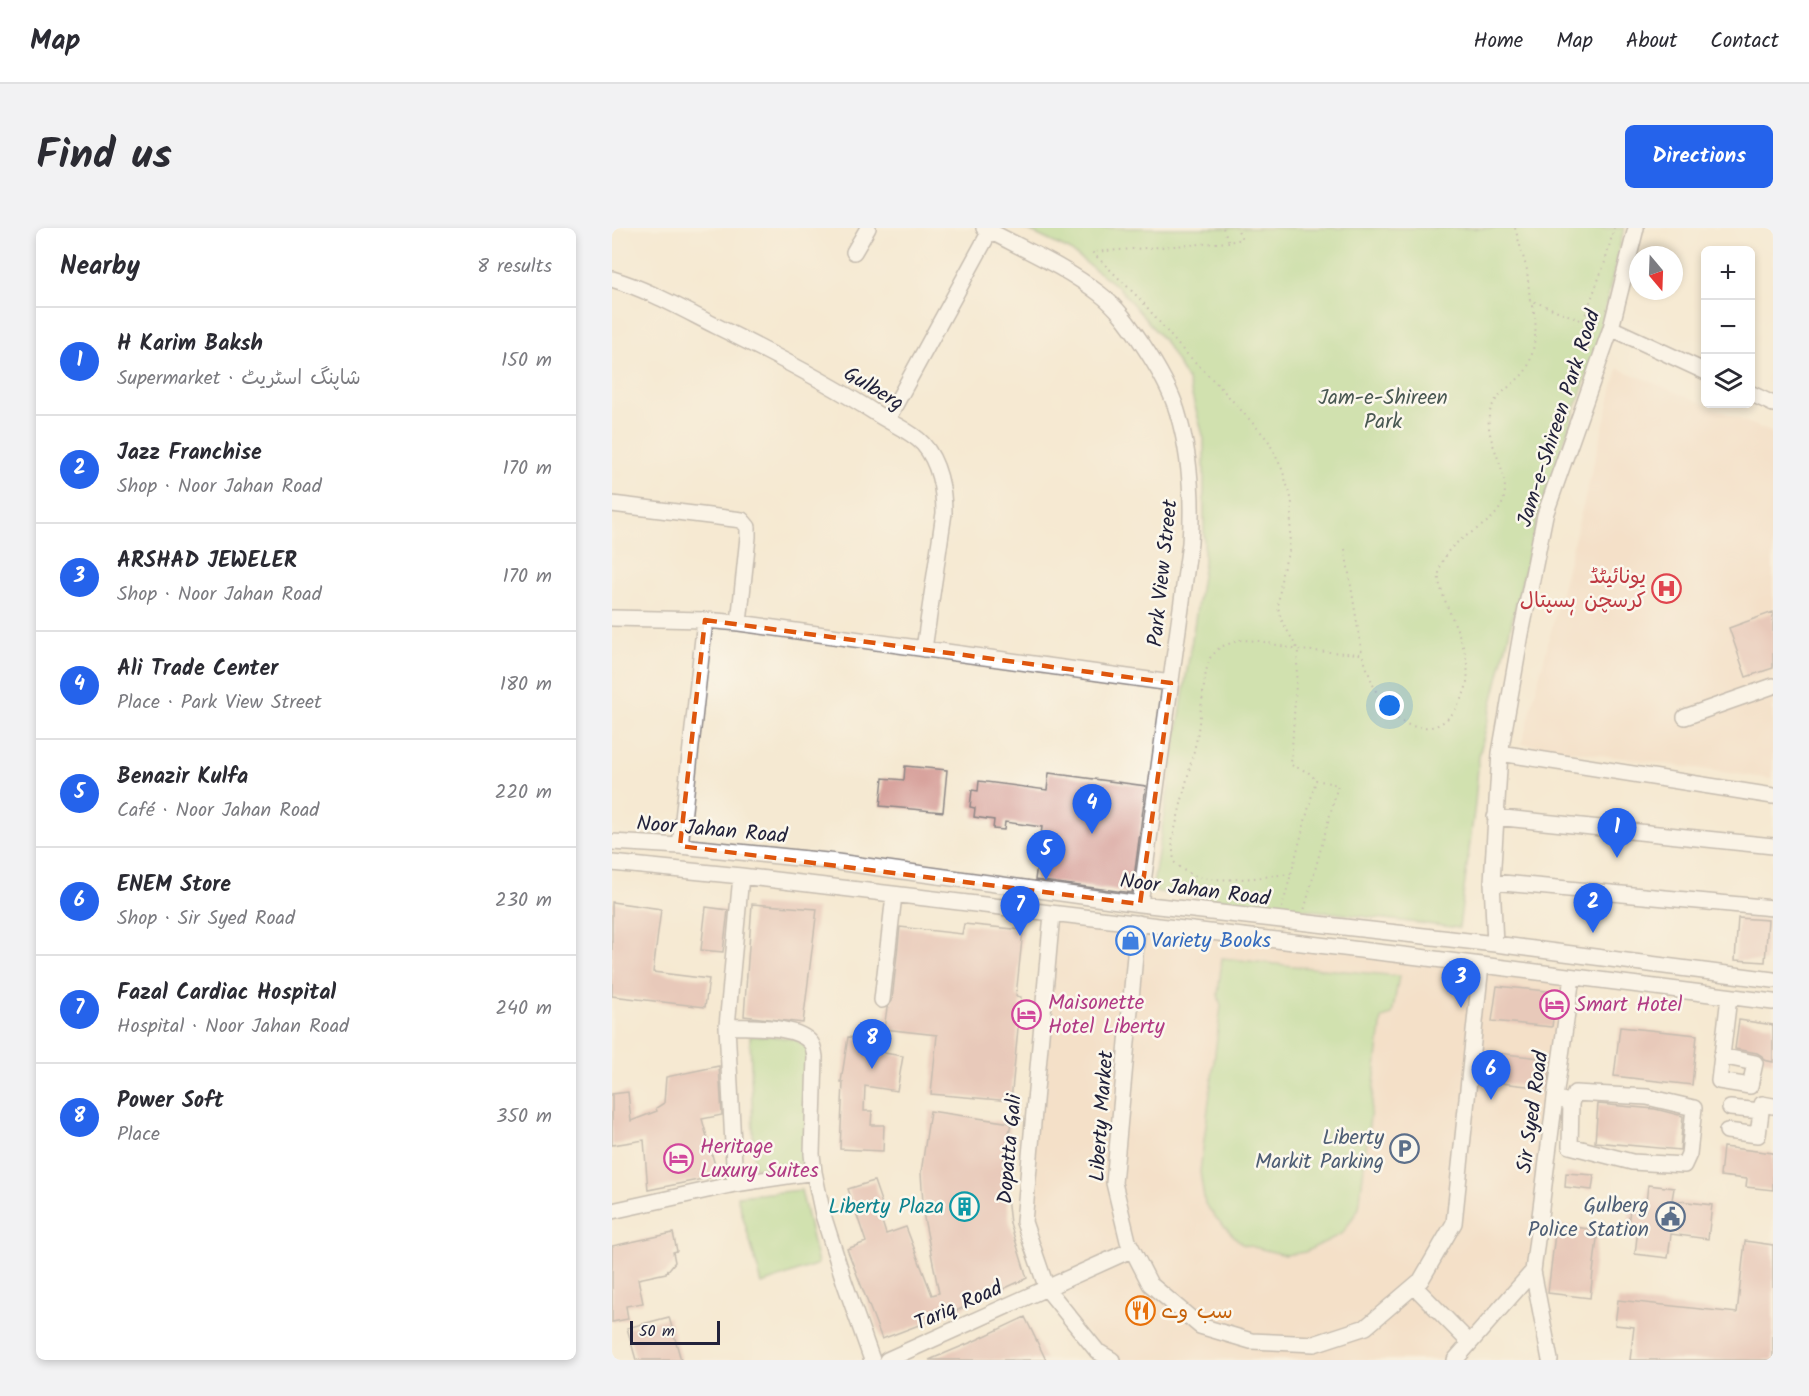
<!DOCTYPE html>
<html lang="en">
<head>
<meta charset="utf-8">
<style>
	:root { --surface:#fff; --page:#f2f2f3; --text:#2b2b33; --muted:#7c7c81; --line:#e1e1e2; --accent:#2563eb }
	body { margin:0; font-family:Kalam,"Playpen Sans Arabic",sans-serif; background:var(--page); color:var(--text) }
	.controls { position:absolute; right:18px; top:18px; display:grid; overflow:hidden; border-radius:9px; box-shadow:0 3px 9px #0003 }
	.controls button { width:54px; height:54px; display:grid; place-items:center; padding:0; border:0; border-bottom:2px solid var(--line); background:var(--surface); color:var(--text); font:30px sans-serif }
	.compass { position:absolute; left:1017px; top:18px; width:54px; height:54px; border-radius:50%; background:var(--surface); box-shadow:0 3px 9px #0003; rotate:161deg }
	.scale { position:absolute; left:18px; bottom:15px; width:90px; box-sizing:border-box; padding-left:6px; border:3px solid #22223b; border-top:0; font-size:16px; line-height:21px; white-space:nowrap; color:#22223b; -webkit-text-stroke:4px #fbf7ec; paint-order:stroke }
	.you { position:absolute; left:778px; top:478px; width:21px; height:21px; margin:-15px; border:4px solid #fff; border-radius:50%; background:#1a73e8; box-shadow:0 0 0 9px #1a73e833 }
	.badge { display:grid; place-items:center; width:39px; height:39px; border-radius:50%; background:var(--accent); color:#fff; font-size:20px; font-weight:700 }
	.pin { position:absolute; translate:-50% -50px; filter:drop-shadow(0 2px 3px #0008) }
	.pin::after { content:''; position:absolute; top:32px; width:21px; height:18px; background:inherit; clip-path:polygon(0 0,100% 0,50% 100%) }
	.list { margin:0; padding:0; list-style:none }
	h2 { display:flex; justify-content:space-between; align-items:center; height:78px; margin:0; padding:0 24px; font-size:26px }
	h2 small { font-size:20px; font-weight:400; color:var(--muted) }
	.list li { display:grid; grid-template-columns:39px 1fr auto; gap:18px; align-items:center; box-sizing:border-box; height:108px; padding:0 24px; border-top:2px solid var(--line) }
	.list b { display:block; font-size:22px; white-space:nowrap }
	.list p { margin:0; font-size:20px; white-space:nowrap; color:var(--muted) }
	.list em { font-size:20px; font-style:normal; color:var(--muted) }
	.icon { flex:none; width:33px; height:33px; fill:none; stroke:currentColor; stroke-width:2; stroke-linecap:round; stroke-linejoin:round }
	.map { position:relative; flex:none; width:1161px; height:1132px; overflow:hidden; border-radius:9px }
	header { display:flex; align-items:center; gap:36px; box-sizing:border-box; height:84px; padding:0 30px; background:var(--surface); border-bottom:2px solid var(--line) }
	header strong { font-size:28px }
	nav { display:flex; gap:33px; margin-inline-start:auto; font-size:21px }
	.intro { display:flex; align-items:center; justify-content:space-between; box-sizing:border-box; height:144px; padding:0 36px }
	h1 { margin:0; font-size:42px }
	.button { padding:15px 27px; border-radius:9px; background:var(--accent); color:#fff; font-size:21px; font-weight:700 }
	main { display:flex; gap:36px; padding:0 36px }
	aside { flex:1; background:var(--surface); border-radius:9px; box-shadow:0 3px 9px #0003 }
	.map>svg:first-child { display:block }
	.built { fill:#f1d5bd }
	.green { fill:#a4d786; stroke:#637c60; stroke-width:1.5 }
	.building { fill:#d8a39d }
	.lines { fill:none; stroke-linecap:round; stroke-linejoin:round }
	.minor-casing { stroke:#8c8686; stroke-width:18 }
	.path { stroke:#8c8686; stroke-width:2; stroke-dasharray:1.5 4.5; stroke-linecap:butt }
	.minor { stroke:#fff; stroke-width:15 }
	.marked { fill:none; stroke:#de560e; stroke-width:4.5; stroke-dasharray:12 8; stroke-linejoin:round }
	.labels { text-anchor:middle; stroke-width:5; stroke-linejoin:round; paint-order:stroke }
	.street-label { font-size:21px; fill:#22223b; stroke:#fbf7ec }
	.park-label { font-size:21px; fill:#495852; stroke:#fbf7ec }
	.health-label { font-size:21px; fill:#be3a42; stroke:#fbf7ec; text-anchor:end }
	.shop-label { font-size:21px; fill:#366cbe; stroke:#fbf7ec; text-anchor:start }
	.hotel-label { font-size:21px; fill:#b23c85; stroke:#fbf7ec; text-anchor:start }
	.service-label { font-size:21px; fill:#4e5e75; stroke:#fbf7ec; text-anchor:end }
	.culture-label { font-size:21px; fill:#0d838f; stroke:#fbf7ec; text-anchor:end }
	.food-label { font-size:21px; fill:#c56008; stroke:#fbf7ec; text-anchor:start }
</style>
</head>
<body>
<header>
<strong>Map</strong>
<nav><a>Home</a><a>Map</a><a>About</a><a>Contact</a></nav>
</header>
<div class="intro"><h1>Find us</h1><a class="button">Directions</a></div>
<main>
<aside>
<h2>Nearby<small>8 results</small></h2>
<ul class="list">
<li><span class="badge">1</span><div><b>H Karim Baksh</b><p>Supermarket · شاپنگ اسٹریٹ</p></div><em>150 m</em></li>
<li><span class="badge">2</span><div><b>Jazz Franchise</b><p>Shop · Noor Jahan Road</p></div><em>170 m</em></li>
<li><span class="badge">3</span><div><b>ARSHAD JEWELER</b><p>Shop · Noor Jahan Road</p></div><em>170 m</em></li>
<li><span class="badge">4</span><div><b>Ali Trade Center</b><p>Place · Park View Street</p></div><em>180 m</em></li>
<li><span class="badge">5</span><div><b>Benazir Kulfa</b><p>Café · Noor Jahan Road</p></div><em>220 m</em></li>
<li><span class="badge">6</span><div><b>ENEM Store</b><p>Shop · Sir Syed Road</p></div><em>230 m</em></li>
<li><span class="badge">7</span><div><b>Fazal Cardiac Hospital</b><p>Hospital · Noor Jahan Road</p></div><em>240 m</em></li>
<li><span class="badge">8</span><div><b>Power Soft</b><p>Place</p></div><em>350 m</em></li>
</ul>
</aside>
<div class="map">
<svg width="1161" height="1132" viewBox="0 0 1161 1132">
	<rect width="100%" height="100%" fill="#fbf7ec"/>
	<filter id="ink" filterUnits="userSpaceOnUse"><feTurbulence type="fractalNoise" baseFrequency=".0167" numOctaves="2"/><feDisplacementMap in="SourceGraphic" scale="12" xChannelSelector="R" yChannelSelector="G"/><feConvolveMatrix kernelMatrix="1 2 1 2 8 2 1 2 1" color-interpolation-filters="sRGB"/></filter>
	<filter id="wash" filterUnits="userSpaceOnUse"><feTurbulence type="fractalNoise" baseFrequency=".008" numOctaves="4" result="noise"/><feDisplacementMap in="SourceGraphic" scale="24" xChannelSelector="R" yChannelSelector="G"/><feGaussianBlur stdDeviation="1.35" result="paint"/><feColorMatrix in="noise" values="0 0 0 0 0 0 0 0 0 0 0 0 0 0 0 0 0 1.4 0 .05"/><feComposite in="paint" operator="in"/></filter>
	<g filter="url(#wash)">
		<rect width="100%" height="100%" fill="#f5e9d2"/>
		<path class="built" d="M1006 140 1161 205V551L910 516Z
			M441 689 960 749 921 1043 843 1132H500L435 1061 412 994Z"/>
		<path class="green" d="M411 0H1012L983 124 926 288 867 528 863 576 847 700 540 663 592 335V211L576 153 553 114 507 60 457 22Z
			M610 730 700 740 787 748 780 787 770 790 747 980 731 1005 693 1024 673 1027 630 1016 605 991 593 976 588 944 609 778 606 767Z
			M138 808H158L183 811 202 825 191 935 142 940Z
			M189 962 206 1036 150 1056 125 968Z"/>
		<g id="blocks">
			<path class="building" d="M1161 384V440L1134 449 1117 400Z
				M293 538 335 542 331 584 268 578 271 550 292 552Z
				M437 545 534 558 520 665 423 652 430 599 393 594 392 602 381 601 382 592 362 589 363 580 358 579 360 562 366 563 367 553 435 562Z
				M0 674 49 681 41 744 97 751 93 779 0 768Z
				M140 676 205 681 191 795 132 788Z
				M94 679 116 682 111 724 89 722Z
				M1126 690 1156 692 1153 734 1123 732Z
				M352 696 411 702 404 768 409 769 399 873 319 866 325 807 272 801 275 780 280 773 288 699 350 706Z
				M885 758 944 764 940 799 880 793Z
				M1127 792 1161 797V834L1152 832 1150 828 1145 825 1123 821Z
				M1008 799 1085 807 1080 857 1002 848Z
				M236 809 271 814 272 825 291 828 285 863 253 858 252 883H260L259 897H272L271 923 228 921 231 854H229Z
				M877 824 936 831 932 860 873 853Z
				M107 838 110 887 90 891 106 948 36 962 32 912 0 917V866L16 864 19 893 45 883 44 880 52 875 54 849Z
				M986 876 1043 881 1071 888 1068 922 983 914Z
				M318 883 399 895 391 937 398 995 415 1050 344 1083 270 1111 235 1021 254 1014 236 961 262 953 271 979 266 981 274 1006 294 999 320 1067 327 1065 312 990 309 945Z
				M1111 919 1161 925V962L1134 959 1135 951 1108 948Z
				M954 945 982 947 980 962 953 959Z
				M1036 957 1062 960 1060 972 1100 977 1096 1011 1059 1006 1056 1030 1023 1026 1026 1000 1016 998 1018 981 1033 983Z
				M944 997 986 1002 978 1070 936 1065Z
				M61 1005 65 1023 61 1024 63 1034 54 1045 26 1051 31 1075 14 1078 16 1091 0 1094V1018Z
				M1133 1013 1161 1017V1132H1018L1022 1099 1003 1097 1006 1072 1125 1085Z
				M57 1089 69 1132H24L15 1100Z
				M413 1089 434 1132H317L360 1114Z"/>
		</g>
	</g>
	<g filter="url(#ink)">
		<use href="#blocks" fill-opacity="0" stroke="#8c8686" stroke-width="1.5"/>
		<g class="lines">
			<defs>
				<path id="minor" d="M372 0C411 21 452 38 488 66 505 79 517 96 529 114 543 135 558 159 565 183 578 225 581 271 578 315L528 676
					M242 24 256 0
					M0 51C37 62 70 81 104 98 159 125 214 153 265 186 280 196 299 203 311 216 327 234 332 262 332 285L312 421
					M999 100 1094 144
					M1138 165 1161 176
					M275 192 378 3
					M0 276 130 292 136 299V309L127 395
					M0 390 93 392 127 395 559 455
					M1073 489 1161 458
					M888 525 1161 568
					M883 589 1161 618
					M0 614 68 618 225 634 528 676 883 716 1161 752
					M68 618 93 392
					M0 635 129 648 799 728 1161 774
					M880 654 1161 680
					M440 686 412 994 435 1061 485 1123 500 1132
					M526 695 502 955 516 1013 538 1056 588 1098 639 1113 702 1116 754 1099 809 1052 842 995 869 737
					M883 716 880 654 888 525 909 406 933 287 999 100 1024 0
					M270 772 282 667
					M115 798C137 800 185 796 199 815 202 819 202 824 203 829L200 926 202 944 211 987 232 1053 260 1132
					M1109 828 1143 835 1138 858 1107 853 1117 769
					M943 870 959 875 963 865 1035 869 1082 880 1077 926 1072 937 1020 934 958 918 959 875
					M1118 880 1149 883
					M1115 903 1146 907 1150 876 1161 878
					M123 956 115 798 129 648
					M0 983 123 956 202 944
					M802 1058 858 1115
					M275 1132 519 1022
					M843 1132 921 1043
					M938 1132 921 1043 943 870 960 749"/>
			</defs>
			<use href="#minor" class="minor-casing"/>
			<path class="path" d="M611 0 617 14 630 11 625 0
				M903 0 915 42 918 72
				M617 14 480 24 529 72 568 119 609 160 656 212 670 241 680 273 677 323 670 345 666 379 669 391 686 422 679 537 696 544 704 552
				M733 321 750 426
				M679 646C650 648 598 659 573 643 569 641 565 637 562 634L560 613 585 510 594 443 598 430 608 419 628 412 648 413 686 422 750 426C758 448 764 473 783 489 794 498 804 500 817 499 828 499 839 489 845 479 847 474 851 468 853 463 863 430 841 396 831 367 828 358 825 350 828 340 836 307 878 303 890 276 902 247 873 217 877 188 880 168 899 159 911 146 921 135 925 104 923 89 922 83 920 77 918 72L971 93 993 34 1002 0
				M670 680 704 552 726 557 692 683"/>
			<use href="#minor" class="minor"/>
		</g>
	</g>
	<path d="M0 0H1161V1132H0ZM93 392 559 455 528 676 68 618Z" fill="#f5e9d2" fill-opacity=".55" fill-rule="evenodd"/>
	<path class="marked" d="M93 392 559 455 528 676 68 618Z"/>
	<defs>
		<symbol id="hospital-ring" viewBox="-11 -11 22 22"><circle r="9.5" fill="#fbf7ec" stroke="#e0444e" stroke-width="1.5"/><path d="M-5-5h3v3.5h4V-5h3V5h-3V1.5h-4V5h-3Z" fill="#e0444e"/></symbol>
		<symbol id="shop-ring" viewBox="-11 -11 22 22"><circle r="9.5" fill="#fbf7ec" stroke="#3f7fe0" stroke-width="1.5"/><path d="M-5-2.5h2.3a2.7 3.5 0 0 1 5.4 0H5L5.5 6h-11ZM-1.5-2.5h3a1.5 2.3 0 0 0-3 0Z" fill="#3f7fe0"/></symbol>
		<symbol id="hotel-ring" viewBox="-11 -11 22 22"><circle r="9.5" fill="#fbf7ec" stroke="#d1479c" stroke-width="1.5"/><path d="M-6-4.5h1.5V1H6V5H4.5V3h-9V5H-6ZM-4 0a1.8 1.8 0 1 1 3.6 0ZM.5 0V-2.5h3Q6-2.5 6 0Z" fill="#d1479c"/></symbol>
		<symbol id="parking-ring" viewBox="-11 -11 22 22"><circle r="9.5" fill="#fbf7ec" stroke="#5c6f8a" stroke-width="1.5"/><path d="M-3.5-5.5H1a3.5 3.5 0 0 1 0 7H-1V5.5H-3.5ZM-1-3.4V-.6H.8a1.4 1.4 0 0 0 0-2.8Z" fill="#5c6f8a"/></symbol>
		<symbol id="building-ring" viewBox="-11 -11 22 22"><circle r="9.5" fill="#fbf7ec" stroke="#0f9aa8" stroke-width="1.5"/><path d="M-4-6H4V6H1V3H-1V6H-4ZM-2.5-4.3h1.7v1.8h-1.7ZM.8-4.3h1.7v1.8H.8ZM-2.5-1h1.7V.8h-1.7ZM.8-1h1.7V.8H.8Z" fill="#0f9aa8"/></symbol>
		<symbol id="civic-ring" viewBox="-11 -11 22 22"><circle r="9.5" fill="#fbf7ec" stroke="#5c6f8a" stroke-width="1.5"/><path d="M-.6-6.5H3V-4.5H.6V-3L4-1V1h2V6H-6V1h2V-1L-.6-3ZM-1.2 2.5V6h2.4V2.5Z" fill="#5c6f8a"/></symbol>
		<symbol id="restaurant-ring" viewBox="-11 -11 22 22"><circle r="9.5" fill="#fbf7ec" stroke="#e8710a" stroke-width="1.5"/><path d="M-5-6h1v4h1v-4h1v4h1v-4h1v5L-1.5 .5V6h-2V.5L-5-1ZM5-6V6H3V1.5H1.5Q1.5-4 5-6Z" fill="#e8710a"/></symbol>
	</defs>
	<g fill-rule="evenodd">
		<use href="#hospital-ring" x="1038" y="344" width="33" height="33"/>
		<use href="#shop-ring" x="502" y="696" width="33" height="33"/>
		<use href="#hotel-ring" x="926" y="760" width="33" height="33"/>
		<use href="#hotel-ring" x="398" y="770" width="33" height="33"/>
		<use href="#parking-ring" x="776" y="904" width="33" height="33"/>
		<use href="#hotel-ring" x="50" y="914" width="33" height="33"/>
		<use href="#building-ring" x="336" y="962" width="33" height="33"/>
		<use href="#civic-ring" x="1042" y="972" width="33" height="33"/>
		<use href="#restaurant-ring" x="512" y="1066" width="33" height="33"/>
	</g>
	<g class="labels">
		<g class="street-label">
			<text transform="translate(262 160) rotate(31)" y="7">Gulberg</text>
			<text transform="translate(946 190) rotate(-72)" y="7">Jam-e-Shireen Park Road</text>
			<text transform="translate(550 345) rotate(-84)" y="7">Park View Street</text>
			<text transform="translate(100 601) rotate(5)" y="7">Noor Jahan Road</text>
			<text transform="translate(583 661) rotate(7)" y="7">Noor Jahan Road</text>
			<text transform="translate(920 884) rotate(-82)" y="7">Sir Syed Road</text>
			<text transform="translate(489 888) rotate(-86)" y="7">Liberty Market</text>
			<text transform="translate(397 921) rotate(-85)" y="7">Dopatta Gali</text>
			<text transform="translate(346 1077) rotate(-24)" y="7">Tariq Road</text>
		</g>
		<g class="park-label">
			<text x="771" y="176">Jam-e-Shireen<tspan x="771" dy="24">Park</tspan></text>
		</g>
		<g class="health-label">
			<text x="1034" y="355">یونائیٹڈ<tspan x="1034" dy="24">کرسچن ہسپتال</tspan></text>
		</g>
		<g class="shop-label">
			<text x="539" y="719">Variety Books</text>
		</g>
		<g class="hotel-label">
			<text x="436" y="781">Maisonette<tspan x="436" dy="24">Hotel Liberty</tspan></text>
			<text x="963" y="783">Smart Hotel</text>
			<text x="88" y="925">Heritage<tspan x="88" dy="24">Luxury Suites</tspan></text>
		</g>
		<g class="service-label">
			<text x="772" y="916">Liberty<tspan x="772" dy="24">Markit Parking</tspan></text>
			<text x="1037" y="984">Gulberg<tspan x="1037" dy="24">Police Station</tspan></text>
		</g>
		<g class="culture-label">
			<text x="332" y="985">Liberty Plaza</text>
		</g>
		<g class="food-label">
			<text x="549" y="1090">سب وے</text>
		</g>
	</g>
</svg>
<div class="controls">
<button>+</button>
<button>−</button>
<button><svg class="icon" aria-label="layers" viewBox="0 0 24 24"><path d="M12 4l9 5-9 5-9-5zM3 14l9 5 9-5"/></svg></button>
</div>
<svg class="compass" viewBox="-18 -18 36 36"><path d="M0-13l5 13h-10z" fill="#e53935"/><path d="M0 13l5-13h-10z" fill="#7c7c81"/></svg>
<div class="scale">50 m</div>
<div class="you"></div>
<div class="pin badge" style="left:1005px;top:630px">1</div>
<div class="pin badge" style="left:981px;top:705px">2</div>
<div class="pin badge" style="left:849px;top:780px">3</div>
<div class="pin badge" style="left:480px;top:606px">4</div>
<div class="pin badge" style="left:434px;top:652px">5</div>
<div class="pin badge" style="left:879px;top:872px">6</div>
<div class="pin badge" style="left:408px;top:708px">7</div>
<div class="pin badge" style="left:260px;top:841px">8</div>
</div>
</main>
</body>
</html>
